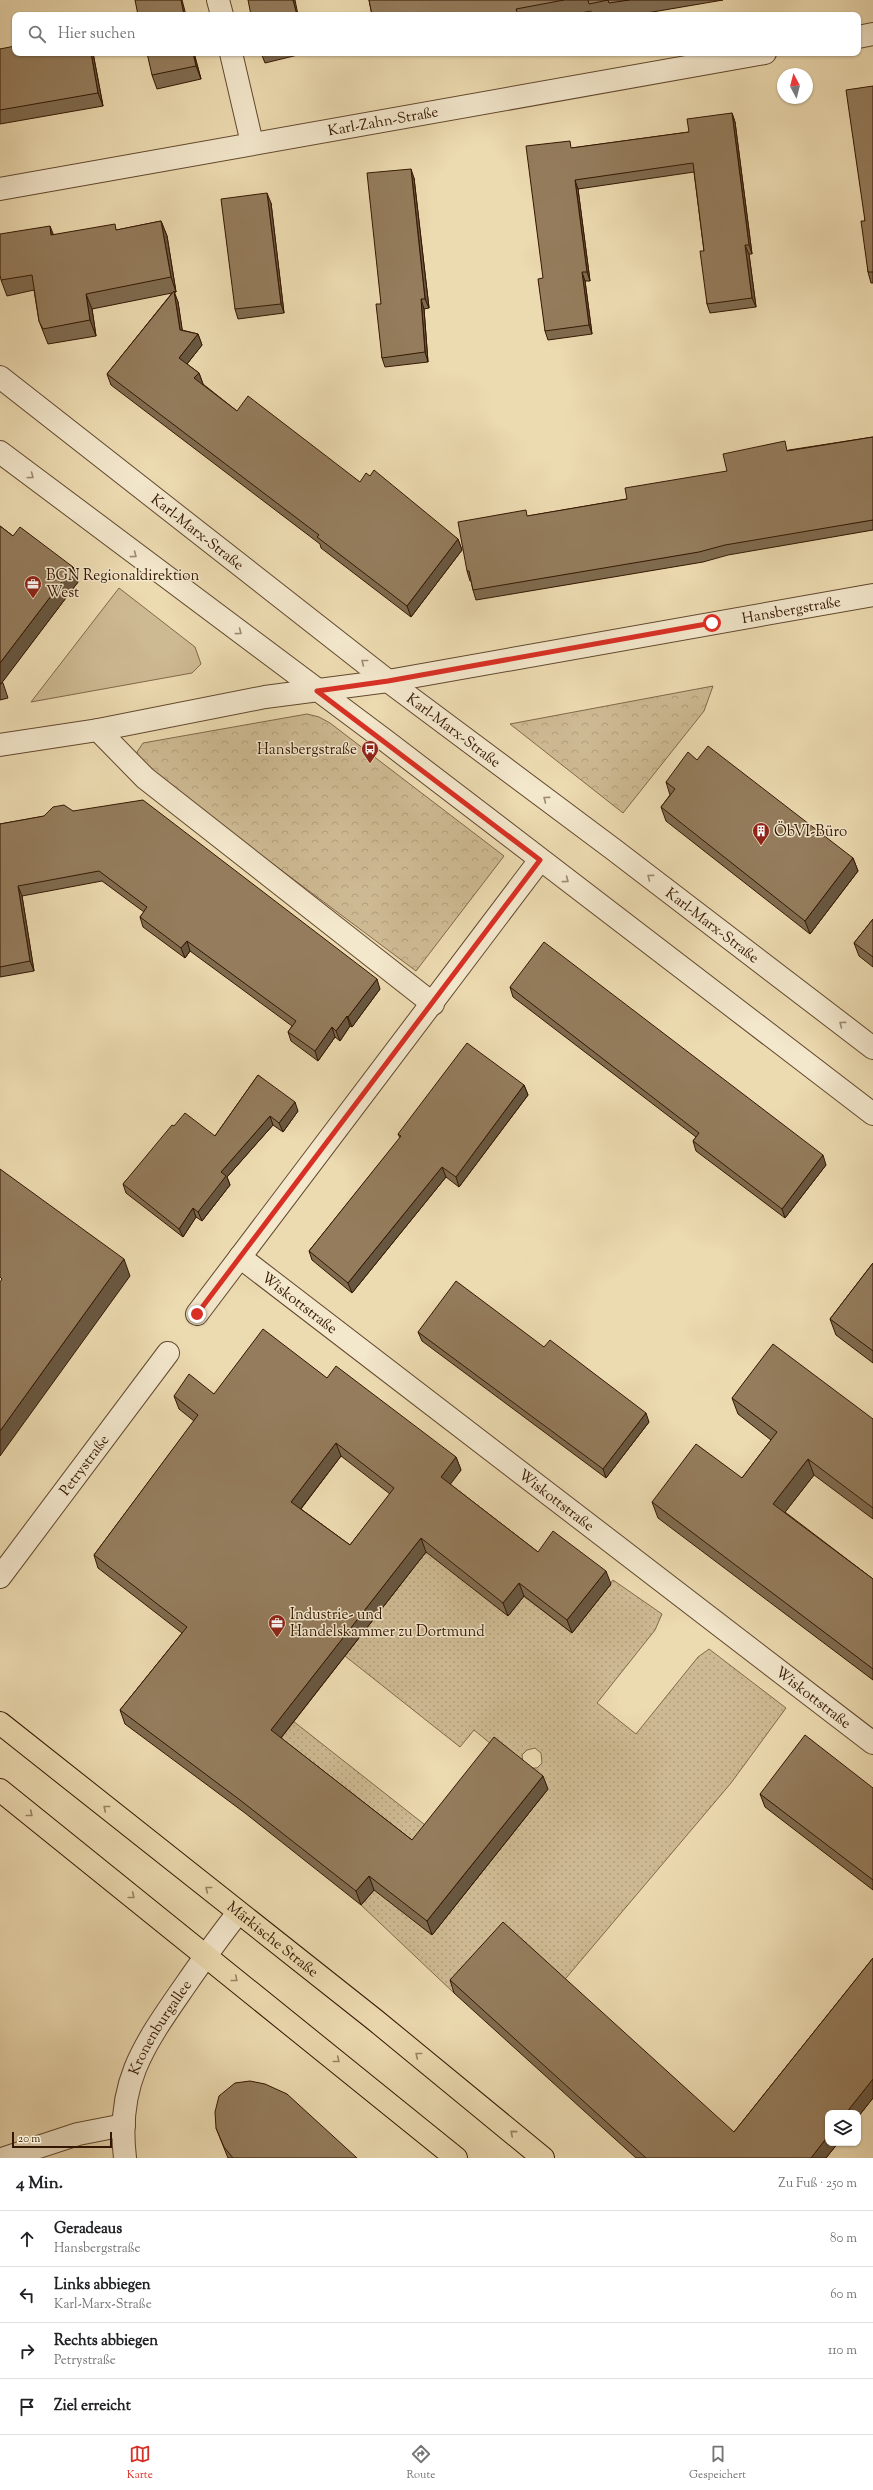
<!DOCTYPE html>
<html lang="de">
<head>
<meta charset="utf-8">
<style>
	:root { --surface:#fff; --page:#f6f6f6; --text:#202124; --muted:#757577; --line:#e0e0e0; --accent:#d93025 }
	body { margin:0; font-family:"Sorts Mill Goudy",serif; background:var(--page); color:var(--text) }
	.controls { position:absolute; right:12px; bottom:12px; display:grid; overflow:hidden; border-radius:8px; box-shadow:0 1px 3px #0004 }
	.controls button { width:36px; height:36px; display:grid; place-items:center; padding:0; border:0; border-bottom:1px solid var(--line); background:var(--surface); color:var(--text); font:20px sans-serif }
	.compass { position:absolute; left:777px; top:68px; width:36px; height:36px; border-radius:50%; background:var(--surface); box-shadow:0 1px 3px #0004; rotate:353deg }
	.scale { position:absolute; left:12px; bottom:10px; width:100px; box-sizing:border-box; padding-left:4px; border:2px solid #341702; border-top:0; font-size:11px; line-height:14px; white-space:nowrap; color:#341702; -webkit-text-stroke:3px #f3e7cc; paint-order:stroke }
	.stop { position:absolute; width:12px; height:12px; margin:-9px; border:3px solid #d93025; border-radius:50%; background:#fff }
	.stop.end { background:#d93025; border-color:#fff; box-shadow:0 1px 4px #0008 }
	.list { margin:0; padding:0; list-style:none }
	h2 { display:flex; justify-content:space-between; align-items:center; height:52px; margin:0; padding:0 16px; font-size:17px }
	h2 small { font-size:13px; font-weight:400; color:var(--muted) }
	.list li { display:grid; grid-template-columns:26px 1fr auto; gap:12px; align-items:center; box-sizing:border-box; height:56px; padding:0 16px; border-top:1px solid var(--line) }
	.list b { display:block; font-size:15px; white-space:nowrap }
	.list p { margin:0; font-size:13px; white-space:nowrap; color:var(--muted) }
	.list em { font-size:13px; font-style:normal; color:var(--muted) }
	.icon { flex:none; width:22px; height:22px; fill:none; stroke:currentColor; stroke-width:2; stroke-linecap:round; stroke-linejoin:round }
	.map { position:relative; flex:none; width:873px; height:2158px; overflow:hidden }
	.search { position:absolute; background:var(--surface); box-shadow:0 1px 3px #0004; left:12px; right:12px; top:12px; height:44px; display:flex; align-items:center; gap:10px; box-sizing:border-box; padding:0 14px; border-radius:8px; color:var(--muted); font-size:15px }
	.sheet { height:276px; background:var(--surface) }
	nav { display:flex; justify-content:space-around; align-items:center; box-sizing:border-box; height:56px; border-top:1px solid var(--line); background:var(--surface); font-size:11px; color:var(--muted) }
	nav a { display:grid; justify-items:center; gap:2px }
	nav .on { color:var(--accent) }
	.map>svg:first-child { display:block }
	.grass { fill:#cdb992; stroke:#80684a }
	.forest { fill:url(#forest-crowns); stroke:#80684a }
	.garden { fill:url(#garden-dots); stroke:#80684a }
	.lines { fill:none; stroke-linecap:round; stroke-linejoin:round }
	.minor-casing { stroke:#62482e; stroke-width:24 }
	.major-casing { stroke:#341702; stroke-width:24 }
	.minor { stroke:#f3e7cc; stroke-width:22 }
	.major { stroke:#ecdab0; stroke-width:22 }
	.wall { fill:#7f6b4f; stroke:#341702; fill-rule:evenodd }
	.shaded-wall { fill:#685740; stroke:#341702 }
	.building { fill:#947c5c; stroke:#341702; fill-rule:evenodd }
	.oneway { stroke:#9d8971 }
	.oneway2 { stroke:#998262 }
	.route { stroke:#d93025; stroke-width:5 }
	.labels { text-anchor:middle; stroke-width:3; stroke-linejoin:round; paint-order:stroke }
	.street-label { font-size:15px; fill:#341702; stroke:#f3e7cc }
	.poi-label { font-size:15px; fill:#341702; stroke:#f3e7cc; text-anchor:start }
</style>
</head>
<body>
<div class="map">
<svg width="873" height="2158" viewBox="0 0 873 2158">
	<defs>
		<pattern id="forest-crowns" width="20" height="18" patternUnits="userSpaceOnUse"><rect width="20" height="18" fill="#cdb992"/><path d="M2 6a3 3 0 1 1 6 0M12 15a3 3 0 1 1 6 0" fill="none" stroke="#b19e7c"/></pattern>
		<pattern id="garden-dots" width="8" height="8" patternUnits="userSpaceOnUse"><rect width="8" height="8" fill="#cdb992"/><path d="M2 2h.1M6 6h.1" fill="none" stroke="#b19e7c" stroke-width="1.8" stroke-linecap="round"/></pattern>
	</defs>
	<rect width="100%" height="100%" fill="#ecdab0"/>
	<filter id="stains"><feTurbulence type="fractalNoise" baseFrequency=".005" numOctaves="4"/><feColorMatrix values="0 0 0 0 .2 0 0 0 0 .09 0 0 0 0 .02 0 0 0 .5 -.17"/></filter>
	<radialGradient id="worn" r=".72"><stop offset=".6" stop-color="#630" stop-opacity="0"/><stop offset="1" stop-color="#630" stop-opacity=".3"/></radialGradient>
	<path class="grass" d="M119 588 195 647 201 664 192 673 31 702Z"/>
	<path class="forest" d="M713 686 704 711 623 813 510 724Z
		M307 714 319 717 330 723 504 856 416 971 138 763 137 752 143 743Z"/>
	<path class="garden" d="M440 1533 572 1633 613 1580 662 1614 655 1630 597 1703 636 1734 698 1657 709 1649 786 1708 731 1783 561 1984 507 1935 454 1993 361 1905 375 1889 529 1768H537L542 1763 541 1753 535 1748 527 1750 522 1755 523 1763 519 1767 474 1730 460 1747 345 1656Z
		M274 1706 434 1832 417 1853 256 1728Z"/>
	<g class="lines">
		<defs>
			<g id="minor">
				<path d="M218 0 222 15"/>
				<path d="M858 37 873 34"/>
				<path d="M231 53 252 143"/>
				<path id="s1" d="M0 189 765 53"/>
				<path id="s2" d="M0 377 388 681 613 849 873 1048"/>
				<path d="M0 452 386 741 873 1114"/>
				<path d="M98 730 145 778 433 1004"/>
				<path id="s3" d="M0 745 98 730 265 697 388 681 873 595"/>
				<path id="s4" d="M240 1257 873 1743"/>
				<path d="M197 1314 540 860"/>
				<path id="s5" d="M0 1577 168 1353"/>
				<path d="M5 2158 78 2134 124 2125"/>
				<path id="s6" d="M125 2158C116 2083 144 2045 184 1987 202 1961 219 1937 238 1913"/>
			</g>
			<g id="major">
				<path id="s7" d="M0 1723 375 2020 543 2158"/>
				<path d="M0 1790 456 2158"/>
			</g>
		</defs>
		<use href="#minor" class="minor-casing"/>
		<use href="#major" class="major-casing"/>
		<use href="#minor" class="minor"/>
		<use href="#major" class="major"/>
	</g>
	<path class="wall" d="M369 0H723L635 15H593L591 11 569 15H372Z
		M0 49 15 53H93L103 106 0 124Z
		M194 53 201 79 157 89 152 75Z
		M261 53H306L265 63Z
		M873 86V283H871L868 272 865 221Z
		M732 113 735 122 752 254H749L756 307 710 313 707 304 704 251 694 172 578 189 590 281H585L592 334 548 340 545 331 572 148 689 132Z
		M414 178 429 308 424 309 428 362 385 367 382 358 381 304Z
		M271 203 284 313 238 319 235 309Z
		M161 221 167 236 176 292 174 293 178 302 182 330 198 334 202 345 187 364 199 373 203 384 237 411 458 539 462 550 411 617 321 548 320 544 111 385 107 374 172 293 92 309 96 336 48 344 39 321 34 290 7 296 1 280 53 235 117 230Z
		M873 437V530L728 555 703 562 476 600 473 590 471 581H470L467 571 528 516 627 499 727 471 789 450Z
		M0 526 13 536 73 567 78 582 2 682 3 683 8 698 0 700Z
		M666 782 853 858 858 871 810 934 666 821 661 807 670 795Z
		M73 811 380 989 352 1027 350 1026 340 1041 335 1037 318 1061 291 1041 288 1032 292 1026 190 951 185 958 143 927 140 917 144 912 102 881 22 896 34 971 0 977V824Z
		M873 919V967L859 956 854 943Z
		M510 987 826 1165 785 1218 696 1151 693 1141 696 1137 513 997Z
		M258 1075 298 1111 283 1132 273 1125 227 1177 230 1185 202 1221 196 1217 183 1237 126 1193 123 1184 174 1126 215 1136Z
		M524 1085 528 1095 459 1187 446 1177 352 1293 312 1260 309 1251 400 1138 398 1134Z
		M873 1263V1363L836 1335 830 1319Z
		M418 1332 544 1347 649 1422 606 1478 422 1341Z
		M327 1378 456 1457 461 1470 450 1484 538 1552 611 1584 572 1633 524 1596 508 1616 426 1552 281 1738 412 1840 548 1789 432 1935 374 1890 361 1905 245 1813 125 1724 120 1710 182 1633 98 1568 94 1555 194 1421 179 1409 174 1396 214 1394ZM341 1456 390 1494 350 1545 301 1509Z
		M732 1398 873 1419V1519L814 1475 785 1512 873 1579V1680L658 1518 652 1502 742 1478 771 1440 738 1414Z
		M873 1788V1890L765 1807 760 1794Z
		M873 1958V2098L858 2117V2113L838 2143 826 2158H636L454 1993 450 1980 734 2132Z
		M216 2128 357 2158H228Z"/>
	<path class="shaded-wall" d="M181 0H182L186 15H184Z
		M293 0H295L298 15H297Z
		M91 53H93L103 106 98 93Z
		M193 53H194L201 79 196 66Z
		M732 113 735 122 752 254 749 245Z
		M411 169 414 178 429 308 425 299Z
		M575 180 578 189 590 281 587 272Z
		M267 193 271 203 284 313 281 304Z
		M161 221 167 236 176 292 171 277Z
		M50 226 56 241 51 235Z
		M745 245 749 254 756 307 752 298Z
		M582 272 585 281 592 334 589 325Z
		M174 291 178 302 184 341 180 330Z
		M86 294 92 309 96 336 90 320Z
		M421 299 424 309 428 362 425 352Z
		M198 334 202 345 183 369 179 358Z
		M199 373 203 384 198 389 194 378Z
		M458 539 462 550 411 617 407 606Z
		M73 567 78 582 1 684H0V663Z
		M853 858 858 871 810 934 805 921Z
		M18 886 22 896 34 971 30 961Z
		M187 941 190 951 185 958 181 948Z
		M377 979 380 989 352 1027 348 1017Z
		M347 1016 350 1026 340 1041 336 1031Z
		M332 1027 335 1037 318 1061 315 1051Z
		M524 1085 528 1095 459 1187 456 1177Z
		M295 1102 298 1111 283 1132 279 1123Z
		M270 1116 273 1125 227 1177 230 1185 202 1221 198 1212 221 1172Z
		M823 1155 826 1165 785 1218 782 1209Z
		M442 1167 446 1177 352 1293 348 1283Z
		M193 1208 196 1217 183 1237 179 1229Z
		M124 1259 130 1276 0 1456V1431Z
		M646 1413 649 1422 606 1478 603 1469Z
		M336 1443 341 1456 296 1515 291 1502Z
		M456 1457 461 1470 446 1490 441 1477Z
		M808 1459 814 1475 779 1520 773 1504Z
		M421 1538 426 1552 276 1744 271 1730Z
		M606 1571 611 1584 572 1633 567 1620Z
		M519 1583 524 1596 508 1616 503 1603Z
		M543 1776 548 1789 432 1935 427 1921Z
		M369 1876 374 1890 361 1905 356 1891Z
		M873 2079V2098L858 2117V2113H846Z
		M828 2136V2143H838L826 2158H811Z"/>
	<path class="building" d="M135 0H181L184 15H138Z
		M248 0H293L297 15H251Z
		M369 0H564L516 9 518 15H372Z
		M588 0H629L609 3 608 0 589 4Z
		M15 46V53H91L98 93 0 110V49Z
		M147 53H193L196 66 152 75Z
		M873 86V272H868L861 221H865L846 90Z
		M732 113 749 245H745L752 298 707 304 700 251H704L693 163 575 180 587 272H582L589 325 545 331 538 279 543 278 526 146 570 141 571 148 689 132 687 119Z
		M411 169 425 299H421L425 352 382 358 376 304H381L367 173Z
		M267 193 281 304 235 309 221 199Z
		M161 221 171 277 86 294 90 320 43 329 39 321 32 275 1 280 0 275V234L50 226 51 235 115 224 116 230Z
		M174 291 180 330 198 334 179 358 199 373 194 378 237 411 248 396 360 482 366 473 370 476 374 470 458 539 407 606 317 537 319 535 107 374Z
		M873 437V520L725 545 699 552 473 590 469 571H467L458 522 526 510 527 516 627 499 625 488 727 471 723 454 785 441 787 451Z
		M0 526 13 536 20 527 73 567 0 663Z
		M708 746 853 858 805 921 661 807 675 789 666 782 688 752 697 760Z
		M143 800 377 979 348 1017 347 1016 336 1031 332 1027 315 1051 288 1032 296 1021 187 941 181 948 140 917 147 907 99 871 18 886 30 961 0 967V824L44 816 53 807 64 805 73 811Z
		M873 919V957L854 943Z
		M544 942 823 1155 782 1209 693 1141 699 1133 510 987Z
		M467 1043 524 1085 456 1177 442 1167 348 1283 309 1251 401 1136 398 1134Z
		M258 1075 295 1102 279 1123 270 1116 221 1172 226 1176 198 1212 193 1208 179 1229 123 1184 172 1125 174 1126 185 1113 215 1136Z
		M0 1169 124 1259 0 1431V1282L2 1279 0 1277Z
		M873 1263V1351L830 1319Z
		M456 1281 544 1347 550 1340 646 1413 603 1469 418 1332Z
		M263 1329 327 1378 336 1366 456 1457 441 1477 538 1552 553 1531 606 1571 567 1620 519 1583 503 1603 421 1538 271 1730 412 1840 494 1737 543 1776 427 1921 369 1876 356 1891 240 1800 120 1710 187 1627 94 1555 198 1415 174 1396 189 1374 214 1394ZM336 1443 394 1488 350 1545 291 1502Z
		M773 1344 873 1419V1508L808 1459 773 1504 873 1579V1669L652 1502 696 1444 742 1478 777 1432 732 1398Z
		M805 1735 873 1788V1880L760 1794Z
		M503 1922 734 2132 873 1958V2079L846 2113H828V2136L811 2158H646L450 1980Z
		M250 2081 265 2084 287 2094 357 2158H233L224 2147 216 2128 215 2112 219 2096 235 2083Z"/>
	<defs><path id="oneway-chevron" d="M-2-3.5L2.5 0L-2 3.5" fill="none" stroke-width="1.6" stroke-linecap="round" stroke-linejoin="round"/></defs>
	<g class="oneway">
		<use href="#oneway-chevron" transform="translate(31 476) rotate(37)"/>
		<use href="#oneway-chevron" transform="translate(134 555) rotate(37)"/>
		<use href="#oneway-chevron" transform="translate(239 632) rotate(37)"/>
		<use href="#oneway-chevron" transform="translate(364 662) rotate(-142)"/>
		<use href="#oneway-chevron" transform="translate(546 799) rotate(-143)"/>
		<use href="#oneway-chevron" transform="translate(650 877) rotate(-143)"/>
		<use href="#oneway-chevron" transform="translate(566 880) rotate(37)"/>
		<use href="#oneway-chevron" transform="translate(842 1024) rotate(-143)"/>
	</g>
	<g class="oneway2">
		<use href="#oneway-chevron" transform="translate(106 1808) rotate(-141)"/>
		<use href="#oneway-chevron" transform="translate(30 1814) rotate(39)"/>
		<use href="#oneway-chevron" transform="translate(208 1889) rotate(-142)"/>
		<use href="#oneway-chevron" transform="translate(132 1896) rotate(39)"/>
		<use href="#oneway-chevron" transform="translate(235 1979) rotate(39)"/>
		<use href="#oneway-chevron" transform="translate(418 2055) rotate(-141)"/>
		<use href="#oneway-chevron" transform="translate(337 2060) rotate(39)"/>
		<use href="#oneway-chevron" transform="translate(513 2133) rotate(-140)"/>
	</g>
	<g class="lines">
		<path class="route" d="M197 1314 540 860 317 691 388 681 712 623"/>
	</g>
	<defs>
		<symbol id="office-pin" viewBox="-11 -11 22 30"><path d="M0 17L-7.5 6A9.5 9.5 0 1 1 7.5 6Z" fill="#8f2418" stroke="#f3e7cc"/><path d="M-6-3h4V-5.5h4V-3h4V5H-6ZM-1-4.5V-3h2v-1.5ZM-6 0V1H6V0Z" fill="#fff"/></symbol>
		<symbol id="bus-pin" viewBox="-11 -11 22 30"><path d="M0 17L-7.5 6A9.5 9.5 0 1 1 7.5 6Z" fill="#8f2418" stroke="#f3e7cc"/><path d="M-5-6H5V4H4V6H2V4H-2V6H-4V4H-5ZM-3.5-4V0h7V-4ZM-3.5 1.2v1.5H-2V1.2ZM2 1.2v1.5H3.5V1.2Z" fill="#fff"/></symbol>
		<symbol id="building-pin" viewBox="-11 -11 22 30"><path d="M0 17L-7.5 6A9.5 9.5 0 1 1 7.5 6Z" fill="#8f2418" stroke="#f3e7cc"/><path d="M-4-6H4V6H1V3H-1V6H-4ZM-2.5-4.3h1.7v1.8h-1.7ZM.8-4.3h1.7v1.8H.8ZM-2.5-1h1.7V.8h-1.7ZM.8-1h1.7V.8H.8Z" fill="#fff"/></symbol>
	</defs>
	<g fill-rule="evenodd">
		<use href="#office-pin" x="23" y="574" width="20" height="27"/>
		<use href="#bus-pin" x="360" y="739" width="20" height="27"/>
		<use href="#building-pin" x="751" y="821" width="20" height="27"/>
		<use href="#office-pin" x="267" y="1613" width="20" height="27"/>
	</g>
	<g class="labels">
		<g class="street-label">
			<text dy="5" stroke="none"><textPath href="#s1" startOffset="389">Karl-Zahn-Straße</textPath></text>
			<text dy="5" stroke="none"><textPath href="#s2" startOffset="251">Karl-Marx-Straße</textPath></text>
			<text dy="5" stroke="none"><textPath href="#s3" startOffset="803">Hansbergstraße</textPath></text>
			<text dy="5" stroke="none"><textPath href="#s2" startOffset="575">Karl-Marx-Straße</textPath></text>
			<text dy="5" stroke="none"><textPath href="#s2" startOffset="899">Karl-Marx-Straße</textPath></text>
			<text dy="5" stroke="none"><textPath href="#s4" startOffset="75">Wiskottstraße</textPath></text>
			<text dy="5" stroke="none"><textPath href="#s5" startOffset="140">Petrystraße</textPath></text>
			<text dy="5" stroke="none"><textPath href="#s4" startOffset="399">Wiskottstraße</textPath></text>
			<text dy="5" stroke="none"><textPath href="#s4" startOffset="723">Wiskottstraße</textPath></text>
			<text dy="5" stroke="none"><textPath href="#s7" startOffset="348">Märkische Straße</textPath></text>
			<text dy="5" stroke="none"><textPath href="#s6" startOffset="139">Kronenburgallee</textPath></text>
		</g>
		<g class="poi-label">
			<text x="46" y="580">BGN Regionaldirektion<tspan x="46" dy="17">West</tspan></text>
			<text x="357" y="754" text-anchor="end">Hansbergstraße</text>
			<text x="774" y="836">ÖbVI-Büro</text>
			<text x="290" y="1619">Industrie- und<tspan x="290" dy="17">Handelskammer zu Dortmund</tspan></text>
		</g>
	</g>
	<rect width="100%" height="100%" filter="url(#stains)"/>
	<rect width="100%" height="100%" fill="url(#worn)"/>
</svg>
<div class="controls">
<button><svg class="icon" aria-label="layers" viewBox="0 0 24 24"><path d="M12 4l9 5-9 5-9-5zM3 14l9 5 9-5"/></svg></button>
</div>
<svg class="compass" viewBox="-18 -18 36 36"><path d="M0-13l5 13h-10z" fill="#e53935"/><path d="M0 13l5-13h-10z" fill="#757577"/></svg>
<div class="scale">20 m</div>
<div class="stop" style="left:712px;top:623px"></div>
<div class="stop end" style="left:197px;top:1314px"></div>
<div class="search"><svg class="icon" aria-label="search" viewBox="0 0 24 24"><circle cx="10" cy="10" r="6"/><path d="M15 15l6 6"/></svg>Hier suchen</div>
</div>
<section class="sheet">
<h2>4 Min.<small>Zu Fuß · 250 m</small></h2>
<ul class="list">
<li><svg class="icon" aria-label="ahead" viewBox="0 0 24 24"><path d="M12 20V5M6 11l6-6 6 6"/></svg><div><b>Geradeaus</b><p>Hansbergstraße</p></div><em>80 m</em></li>
<li><svg class="icon" aria-label="left" viewBox="0 0 24 24"><path d="M17 20v-9H6M10 6l-5 5 5 5"/></svg><div><b>Links abbiegen</b><p>Karl-Marx-Straße</p></div><em>60 m</em></li>
<li><svg class="icon" aria-label="right" viewBox="0 0 24 24"><path d="M7 20v-9h11M14 6l5 5-5 5"/></svg><div><b>Rechts abbiegen</b><p>Petrystraße</p></div><em>110 m</em></li>
<li><svg class="icon" aria-label="arrive" viewBox="0 0 24 24"><path d="M6 21V4h12l-3 4 3 4H6"/></svg><div><b>Ziel erreicht</b></div></li>
</ul>
</section>
<nav>
<a class="on"><svg class="icon" aria-label="map" viewBox="0 0 24 24"><path d="M3 6l6-2 6 2 6-2v14l-6 2-6-2-6 2zM9 4v14M15 6v14"/></svg>Karte</a>
<a><svg class="icon" aria-label="directions" viewBox="0 0 24 24"><path d="M12 3l9 9-9 9-9-9zM9 14v-3h6M13 9l2 2-2 2"/></svg>Route</a>
<a><svg class="icon" aria-label="saved" viewBox="0 0 24 24"><path d="M7 4h10v16l-5-4-5 4z"/></svg>Gespeichert</a>
</nav>
</body>
</html>
